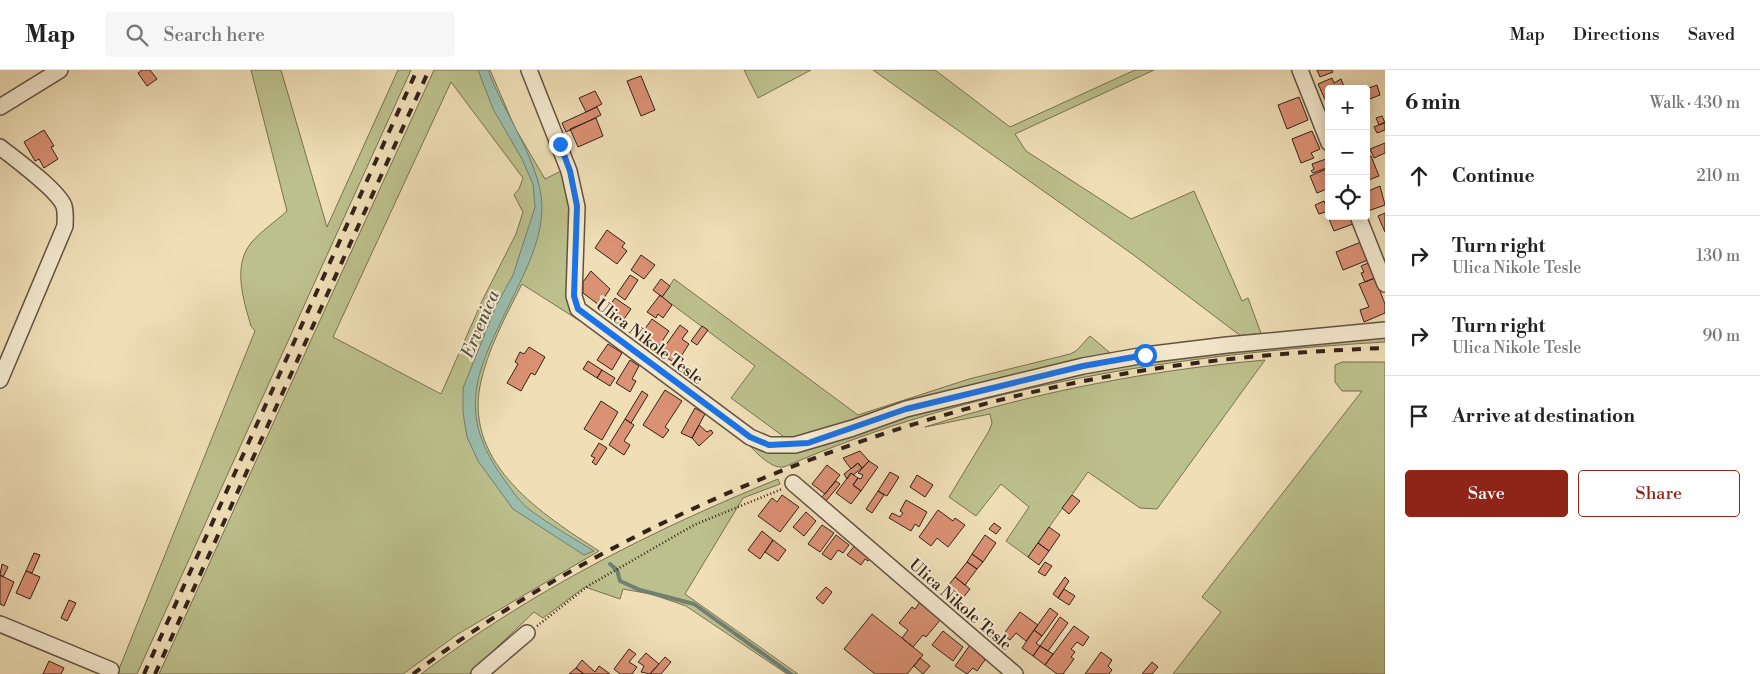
<!DOCTYPE html>
<html lang="en">
<head>
<meta charset="utf-8">
<style>
	:root { --surface:#fff; --page:#f6f6f6; --text:#222; --muted:#767676; --line:#e0e0e0; --accent:#8f2418 }
	body { margin:0; font-family:"Libre Bodoni",serif; background:var(--page); color:var(--text) }
	.controls { position:absolute; right:15px; top:15px; display:grid; overflow:hidden; border-radius:5px; box-shadow:0 2px 12px #0003 }
	.controls button { width:45px; height:45px; display:grid; place-items:center; padding:0; border:0; border-bottom:1px solid var(--line); background:var(--surface); color:var(--text); font:25px sans-serif }
	.stop { position:absolute; width:15px; height:15px; margin:-11px; border:4px solid #1a73e8; border-radius:50%; background:#fff }
	.stop.end { background:#1a73e8; border-color:#fff; box-shadow:0 1px 5px #0008 }
	.list { margin:0; padding:0; list-style:none }
	h2 { display:flex; justify-content:space-between; align-items:center; height:65px; margin:0; padding:0 20px; font-size:21px }
	h2 small { font-size:16px; font-weight:400; color:var(--muted) }
	.list li { display:grid; grid-template-columns:32px 1fr auto; gap:15px; align-items:center; box-sizing:border-box; height:80px; padding:0 20px; border-top:1px solid var(--line) }
	.list b { display:block; font-size:19px; white-space:nowrap }
	.list p { margin:0; font-size:16px; white-space:nowrap; color:var(--muted) }
	.list em { font-size:16px; font-style:normal; color:var(--muted) }
	.actions { display:flex; gap:10px; padding:15px 20px }
	.actions a { flex:1; padding:11px 0; border:1px solid var(--accent); border-radius:5px; text-align:center; font-size:18px; color:var(--accent) }
	.actions .main { background:var(--accent); color:#fff }
	.icon { flex:none; width:28px; height:28px; fill:none; stroke:currentColor; stroke-width:2; stroke-linecap:round; stroke-linejoin:round }
	.map { position:relative; flex:none; width:1385px; height:604px; overflow:hidden }
	header { display:flex; align-items:center; gap:30px; box-sizing:border-box; height:70px; padding:0 25px; background:var(--surface); border-bottom:1px solid var(--line) }
	header strong { font-size:24px }
	nav { display:flex; gap:28px; margin-inline-start:auto; font-size:18px }
	.search { width:350px; height:45px; background:var(--page); display:flex; align-items:center; gap:12px; box-sizing:border-box; padding:0 18px; border-radius:5px; color:var(--muted); font-size:19px }
	main { display:flex }
	aside { flex:1; background:var(--surface) }
	.map>svg:first-child { display:block }
	.green { fill:#bcc08c; stroke:#787152; fill-rule:evenodd }
	.water { fill:#9abcac; stroke:#717e71 }
	.lines { fill:none; stroke-linecap:round; stroke-linejoin:round }
	.stream { stroke:#717e71; stroke-width:4 }
	.building { fill:#db9174; stroke:#332219 }
	.street-casing { stroke:#625140; stroke-width:18 }
	.path { stroke:#332219; stroke-width:2.5; stroke-dasharray:1 2.5; stroke-linecap:butt }
	.street { stroke:#f5ead0; stroke-width:15 }
	.rail { stroke:#332219; stroke-width:4; stroke-dasharray:9 9; stroke-linecap:butt }
	.route { stroke:#1a73e8; stroke-width:6 }
	.labels { text-anchor:middle; stroke-width:4; stroke-linejoin:round; paint-order:stroke }
	.street-label { font-size:16px; fill:#332219; stroke:#f5ead0 }
	.water-label { font-size:18px; font-style:italic; fill:#525045; stroke:#f5ead0 }
</style>
</head>
<body>
<header>
<strong>Map</strong>
<div class="search"><svg class="icon" aria-label="search" viewBox="0 0 24 24"><circle cx="10" cy="10" r="6"/><path d="M15 15l6 6"/></svg>Search here</div>
<nav><a>Map</a><a>Directions</a><a>Saved</a></nav>
</header>
<main>
<div class="map">
<svg width="1385" height="604" viewBox="0 0 1385 604">
	<rect width="100%" height="100%" fill="#efdeb6"/>
	<filter id="stains"><feTurbulence type="fractalNoise" baseFrequency=".004" numOctaves="4"/><feColorMatrix values="0 0 0 0 .2 0 0 0 0 .09 0 0 0 0 .02 0 0 0 .5 -.17"/></filter>
	<radialGradient id="worn" r=".72"><stop offset=".6" stop-color="#630" stop-opacity="0"/><stop offset="1" stop-color="#630" stop-opacity=".3"/></radialGradient>
	<path class="green" d="M251 0H281L327 157 398 0H411L137 604H117L255 261 251 256C244 232 232 196 251 173 261 161 275 152 287 141Z
		M434 0H490L515 58 545 109 565 99 581 249 580 251 522 214C506 246 487 280 480 316 465 395 543 445 599 481L458 564 403 604H159ZM451 12 523 108 519 119 514 125 523 142 516 164 483 229 441 324 333 267Z
		M744 0H811L758 28Z
		M873 0H935L1010 57 1135 0H1154L1015 64 1026 81 1131 149 1194 121 1242 231 1248 228 1262 266 1246 270 1135 186Z
		M674 209 858 345 969 309 1070 284 1076 281 1090 266 1115 287 787 369 731 328 755 296 662 227Z
		M1385 266V272C1180 284 974 315 784 397 770 399 755 381 745 371L762 376 961 328 1178 284Z
		M1265 290 1157 439 1140 438 1088 402 1028 487 1006 471 1029 437 1001 414 976 446 949 427 989 361 992 353 990 344 925 357C1036 322 1150 300 1265 290Z
		M1342 292H1385V604H1173L1221 542 1202 527 1362 321H1342L1335 312V295Z
		M778 409 780 414 743 428 685 524 798 604H787L686 536 651 524 623 519 620 529 585 517 543 548 534 542 469 604H421C530 522 652 460 778 409Z"/>
	<path class="water" d="M478 0H488C503 42 541 93 542 136 542 170 526 200 512 229 480 295 454 338 501 405 509 416 519 432 530 440 550 455 573 468 594 481L584 485 513 439 478 391 467 367 463 343V318L496 236 513 205 535 137 533 114 522 89 493 39Z"/>
	<g class="lines">
		<path class="stream" d="M610 494 617 500 620 511 640 520 694 534 791 604"/>
	</g>
	<path class="building" d="M142 0H150L157 9 147 16 138 3Z
		M1317 0H1332L1333 2 1320 7Z
		M641 6 655 40 641 46 627 11Z
		M1332 8 1334 13 1341 9 1345 19H1329L1328 36 1318 14Z
		M1377 15 1380 25 1367 30 1366 19Z
		M595 21 602 34 586 42 579 28Z
		M1299 27 1308 50 1287 59 1278 35Z
		M597 37 601 45 566 62 562 53Z
		M1382 46 1385 53 1379 55 1376 48Z
		M596 48 603 66 578 77 570 59Z
		M1385 52V60L1377 63 1374 57Z
		M44 60 54 76 51 77 58 89 44 98 39 89 35 91 24 72Z
		M1312 61 1320 79 1311 83 1314 88 1301 93 1292 69Z
		M1385 73V83L1374 88 1370 79Z
		M1371 86 1379 106 1366 111V88Z
		M1326 89 1329 97 1313 103 1311 101 1314 99 1312 94Z
		M1329 98V118L1317 123 1310 106Z
		M1380 116 1385 135 1368 141 1366 122Z
		M1324 131 1328 141 1319 144 1315 135Z
		M1329 143V146H1350L1353 154 1334 161 1327 144Z
		M1385 143V162L1378 146Z
		M607 160 625 173 622 177 627 181 617 194 595 178Z
		M1361 172 1368 190 1343 200 1336 182Z
		M641 185 655 195 644 209 631 200Z
		M1368 193 1375 208 1365 212 1361 203 1364 202 1361 196Z
		M591 201 610 219 599 235 583 223V212Z
		M630 205 638 210 625 230 617 224Z
		M1375 208 1385 234V243L1364 252 1360 240 1369 237 1359 214Z
		M661 209 670 216 662 227 653 220Z
		M660 225 672 235 663 248 658 244 656 248 647 242Z
		M615 228 631 239 622 252 606 241Z
		M652 249 669 261 656 280 639 267Z
		M680 255 688 261 682 269 689 274 676 294 660 283Z
		M702 256 708 260 697 275 691 271Z
		M608 274 622 283 612 300 597 290Z
		M529 277 545 287 535 305 531 303 521 321 507 313 518 294 515 292 520 282 524 284Z
		M630 290 639 296 632 309 636 311 630 322 616 313Z
		M588 291 602 300 597 308 583 299Z
		M602 300 615 308 610 316 597 308Z
		M665 320 682 331 665 357 669 360 663 368 643 355Z
		M642 321 648 325 631 353 625 349Z
		M601 331 618 342 602 370 584 359Z
		M695 338 705 344 692 368 681 363Z
		M625 349 634 355 624 371 630 375 624 385 609 375Z
		M699 355 707 362 711 360 713 363 699 376 692 368Z
		M599 373 607 378 596 395 592 392 595 388 591 386Z
		M860 381 869 391 862 398 858 393 851 399 843 388Z
		M869 391 878 397 861 421 853 415 858 408 861 409 863 405 858 403Z
		M858 393 862 398 853 405 851 403 847 409 844 404Z
		M827 395 840 405 825 424 812 414Z
		M890 402 899 407 887 426 878 421Z
		M851 403 858 408 853 415 861 421 851 434 836 423Z
		M917 405 933 415 925 427 910 417Z
		M836 411 840 414 826 431 822 427Z
		M878 421 884 425 872 443 866 439Z
		M782 425 799 437 780 462 758 446 772 428 777 432Z
		M1072 425 1080 431 1069 444 1062 438Z
		M906 430 927 442 919 457 915 454 911 461 889 448 892 443 900 447 903 443 900 441Z
		M938 440 953 451 955 448 965 455 948 477 937 468 931 476 919 467Z
		M806 442 816 451 804 466 793 457Z
		M994 453 1001 458 996 464 989 459Z
		M822 455 834 463 820 482 808 474Z
		M1049 457 1060 465 1049 481 1038 473Z
		M762 461 773 470 760 489 748 480Z
		M836 465 849 475 843 483 838 480 831 490 822 484Z
		M985 465 996 473 983 492 972 484Z
		M773 470 786 480 778 491 765 482Z
		M1038 473 1049 481 1039 495 1028 487Z
		M856 474 872 486 868 491 865 489 861 495 847 485Z
		M34 483 40 485 32 503 26 501Z
		M972 484 983 492 977 499 967 492Z
		M967 492 977 499 965 515 955 507Z
		M1045 492 1052 496 1045 506 1038 502Z
		M2 494 8 497 3 507 0 505Z
		M26 501 40 507 30 529 16 523Z
		M0 505 14 512 4 536 0 534Z
		M955 507 970 519 958 534 943 522Z
		M1065 507 1069 511 1058 528 1053 524Z
		M826 517 832 522 823 534 816 528Z
		M1064 519 1075 526 1069 535 1058 528Z
		M69 530 76 533 67 551 61 548Z
		M920 532 941 549 926 567 923 565 913 577 902 568 908 560 899 553 912 537 915 539Z
		M1050 538 1058 544 1042 566 1034 560Z
		M1020 542 1038 555 1026 571 1016 563 1010 570 1003 565Z
		M872 544 923 585 907 604H875L844 579Z
		M1060 547 1068 553 1048 581 1040 576Z
		M1074 556 1089 567 1083 576 1077 572 1071 579 1075 582 1071 587 1074 589 1063 604H1057L1045 595Z
		M1034 560 1042 566 1036 573 1040 576 1033 586 1022 578Z
		M943 561 963 577 953 591 932 575Z
		M970 575 987 587 977 601 973 598 967 604 955 596Z
		M1040 576 1053 584 1045 595 1033 586Z
		M629 579 636 584 629 592 637 597 632 604H620L614 599Z
		M1101 582 1112 590 1108 596 1112 600 1109 604H1085Z
		M646 583 659 594 650 604 641 602 644 596 638 592Z
		M665 587 671 592 661 604H650Z
		M920 588 930 596 923 604 914 596Z
		M582 590 595 602 599 596 610 604H584L576 598Z
		M49 591 64 598 61 604H43Z
		M1152 592 1158 597 1152 604H1142Z
		M576 598 584 604H569Z"/>
	<g class="lines">
		<defs>
			<path id="street" d="M529 0 569 101 577 137 574 226 578 239 750 367 769 375H795L853 358 906 339 1083 296 1145 285 1227 275 1385 260
				M1300 0 1329 73
				M0 37 60 0
				M0 77C15 89 58 120 64 136 66 143 65 149 65 156L0 310
				M1358 146 1385 214
				M793 413 1015 604
				M0 554 111 600
				M479 604 527 563"/>
		</defs>
		<use href="#street" class="street-casing"/>
		<path class="path" d="M537 556 588 516 694 455 782 419"/>
		<use href="#street" class="street"/>
		<path class="rail" d="M144 604 417 0
			M155 604 429 0
			M413 604C616 451 889 341 1140 301 1221 288 1303 281 1385 278"/>
	</g>
	<g class="lines">
		<path class="route" d="M560 74 570 101 577 136 574 226 578 239 750 367 769 375 808 373 906 339 1083 296 1145 285"/>
	</g>
	<g class="labels">
		<g class="street-label">
			<text transform="translate(650 271) rotate(37)" y="6">Ulica Nikole Tesle</text>
			<text transform="translate(961 534) rotate(41)" y="6">Ulica Nikole Tesle</text>
		</g>
		<g class="water-label">
			<text transform="translate(480 254) rotate(-67)" y="6">Ervenica</text>
		</g>
	</g>
	<rect width="100%" height="100%" filter="url(#stains)"/>
	<rect width="100%" height="100%" fill="url(#worn)"/>
</svg>
<div class="controls">
<button>+</button>
<button>−</button>
<button><svg class="icon" aria-label="locate" viewBox="0 0 24 24"><circle cx="12" cy="12" r="6"/><path d="M12 2v4M12 18v4M2 12h4M18 12h4"/></svg></button>
</div>
<div class="stop" style="left:1145px;top:285px"></div>
<div class="stop end" style="left:560px;top:74px"></div>
</div>
<aside>
<h2>6 min<small>Walk · 430 m</small></h2>
<ul class="list">
<li><svg class="icon" aria-label="ahead" viewBox="0 0 24 24"><path d="M12 20V5M6 11l6-6 6 6"/></svg><div><b>Continue</b></div><em>210 m</em></li>
<li><svg class="icon" aria-label="right" viewBox="0 0 24 24"><path d="M7 20v-9h11M14 6l5 5-5 5"/></svg><div><b>Turn right</b><p>Ulica Nikole Tesle</p></div><em>130 m</em></li>
<li><svg class="icon" aria-label="right" viewBox="0 0 24 24"><path d="M7 20v-9h11M14 6l5 5-5 5"/></svg><div><b>Turn right</b><p>Ulica Nikole Tesle</p></div><em>90 m</em></li>
<li><svg class="icon" aria-label="arrive" viewBox="0 0 24 24"><path d="M6 21V4h12l-3 4 3 4H6"/></svg><div><b>Arrive at destination</b></div></li>
</ul>
<div class="actions"><a class="main">Save</a><a>Share</a></div>
</aside>
</main>
</body>
</html>
